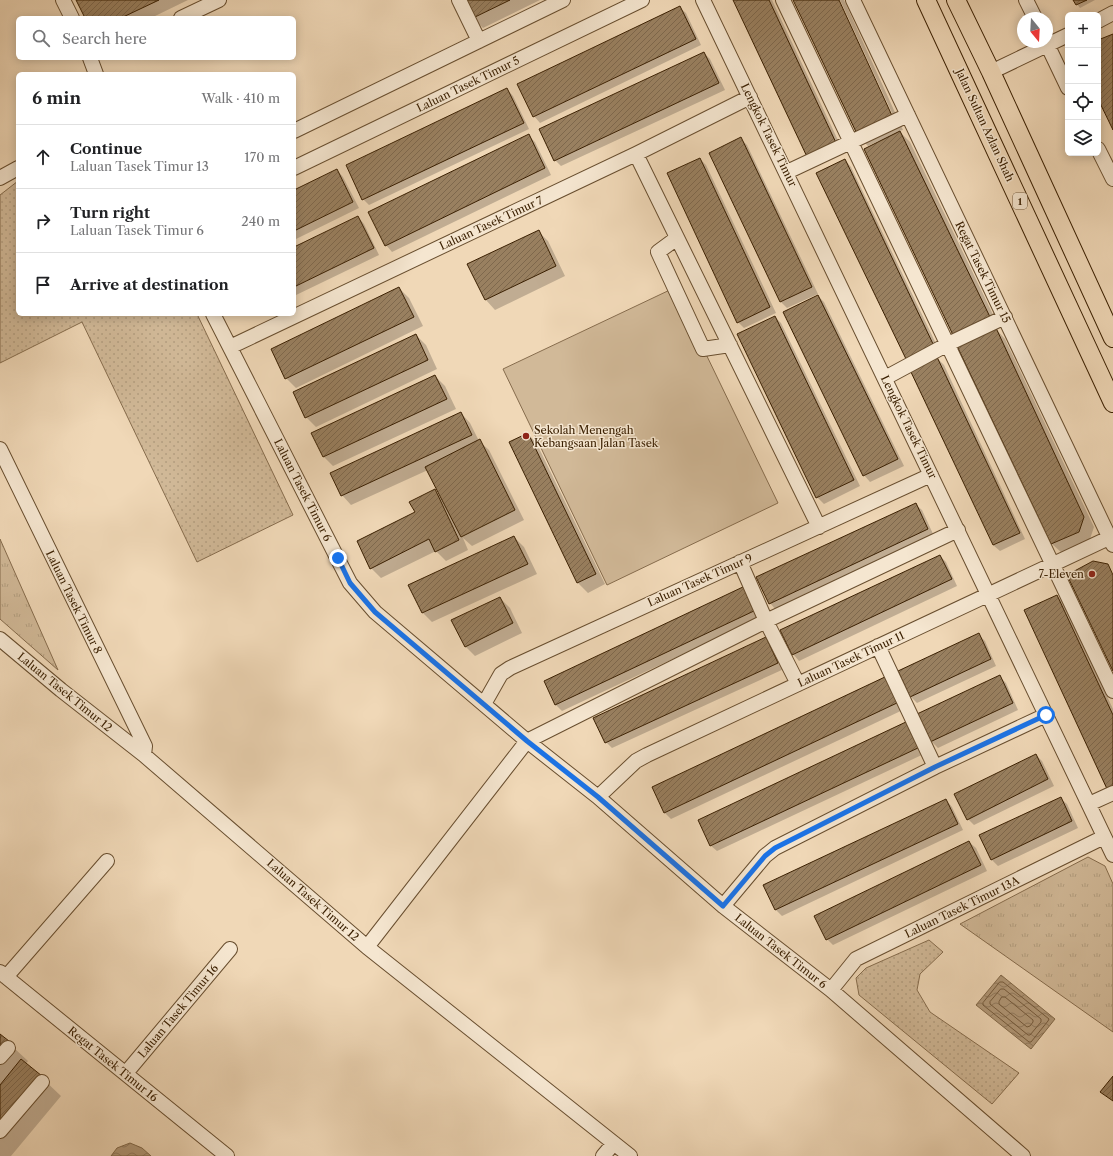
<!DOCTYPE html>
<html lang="en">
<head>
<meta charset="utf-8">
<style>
	:root { --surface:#fff; --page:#f6f6f6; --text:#202124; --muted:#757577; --line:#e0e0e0 }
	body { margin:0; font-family:"Libre Caslon Text",serif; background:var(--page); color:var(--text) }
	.controls { position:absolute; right:12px; top:12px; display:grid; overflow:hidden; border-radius:6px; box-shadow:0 2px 10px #0003 }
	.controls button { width:36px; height:36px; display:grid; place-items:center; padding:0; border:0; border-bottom:1px solid var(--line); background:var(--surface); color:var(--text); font:20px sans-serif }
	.compass { position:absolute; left:1017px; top:12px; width:36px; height:36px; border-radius:50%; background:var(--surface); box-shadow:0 2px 10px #0003; rotate:162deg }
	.stop { position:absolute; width:12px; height:12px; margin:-9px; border:3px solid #1a73e8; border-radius:50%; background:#fff }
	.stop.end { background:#1a73e8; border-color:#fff; box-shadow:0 1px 4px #0008 }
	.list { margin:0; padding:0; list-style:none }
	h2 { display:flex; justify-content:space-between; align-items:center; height:52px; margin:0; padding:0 16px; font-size:17px }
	h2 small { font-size:13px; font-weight:400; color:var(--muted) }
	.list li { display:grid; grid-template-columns:26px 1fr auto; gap:12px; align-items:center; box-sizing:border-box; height:64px; padding:0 16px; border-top:1px solid var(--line) }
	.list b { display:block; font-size:15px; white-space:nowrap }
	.list p { margin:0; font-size:13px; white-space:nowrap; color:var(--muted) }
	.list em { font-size:13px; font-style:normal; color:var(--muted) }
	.icon { flex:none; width:22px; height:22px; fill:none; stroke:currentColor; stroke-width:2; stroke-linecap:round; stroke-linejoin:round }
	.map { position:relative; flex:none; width:1113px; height:1156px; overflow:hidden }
	.search { position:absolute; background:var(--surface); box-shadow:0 2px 10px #0003; left:16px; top:16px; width:280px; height:44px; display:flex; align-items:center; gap:10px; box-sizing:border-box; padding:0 14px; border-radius:6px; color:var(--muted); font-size:15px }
	.panel { position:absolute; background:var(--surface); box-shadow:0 2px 10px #0003; left:16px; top:72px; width:280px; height:244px; border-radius:6px }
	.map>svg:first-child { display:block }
	.grass { fill:url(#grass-dots); stroke:#866c4d }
	.park { fill:url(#park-tufts); stroke:#866c4d }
	.garden { fill:#d1b998; stroke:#866c4d }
	.water { fill:url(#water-waves); stroke:#826949 }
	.shadow { fill:#0003 }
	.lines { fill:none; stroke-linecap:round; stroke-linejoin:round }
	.shore { stroke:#765c3e; stroke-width:1 }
	.building { fill:url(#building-hatch); stroke:#3b2002 }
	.minor-casing { stroke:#684e2f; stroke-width:16 }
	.major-casing { stroke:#3b2002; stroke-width:20 }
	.minor { stroke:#f5e6d0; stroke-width:14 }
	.major { stroke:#f0d8b7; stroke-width:18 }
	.route { stroke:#1a73e8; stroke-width:5 }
	.poi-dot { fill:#8f2418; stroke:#f5e6d0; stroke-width:1.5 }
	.labels { text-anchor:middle; stroke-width:3; stroke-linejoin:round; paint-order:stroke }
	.shield { fill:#f5e6d0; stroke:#735b40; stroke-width:1 }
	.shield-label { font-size:10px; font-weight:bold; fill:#3b2002 }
	.street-label { font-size:11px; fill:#3b2002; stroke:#f5e6d0 }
	.poi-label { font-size:11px; fill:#3b2002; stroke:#f5e6d0; text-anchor:start }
</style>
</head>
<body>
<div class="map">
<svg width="1113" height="1156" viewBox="0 0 1113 1156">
	<defs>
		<pattern id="grass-dots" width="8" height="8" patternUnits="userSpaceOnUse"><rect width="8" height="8" fill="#d1b998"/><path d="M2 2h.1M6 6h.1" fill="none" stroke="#b49f81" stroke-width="1.8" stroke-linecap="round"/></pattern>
		<pattern id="park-tufts" width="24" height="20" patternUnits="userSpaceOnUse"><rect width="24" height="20" fill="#d1b998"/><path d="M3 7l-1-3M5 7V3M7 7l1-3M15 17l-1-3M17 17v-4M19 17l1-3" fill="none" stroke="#b49f81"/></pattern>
		<pattern id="water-waves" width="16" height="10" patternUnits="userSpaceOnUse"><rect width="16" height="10" fill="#b29979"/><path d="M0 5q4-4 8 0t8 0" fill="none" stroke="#927c61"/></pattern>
		<pattern id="building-hatch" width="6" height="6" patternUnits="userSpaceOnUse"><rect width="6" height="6" fill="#998060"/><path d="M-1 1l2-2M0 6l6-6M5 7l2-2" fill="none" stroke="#7e684d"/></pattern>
	</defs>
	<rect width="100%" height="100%" fill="#f0d8b7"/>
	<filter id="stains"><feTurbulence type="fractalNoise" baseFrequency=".005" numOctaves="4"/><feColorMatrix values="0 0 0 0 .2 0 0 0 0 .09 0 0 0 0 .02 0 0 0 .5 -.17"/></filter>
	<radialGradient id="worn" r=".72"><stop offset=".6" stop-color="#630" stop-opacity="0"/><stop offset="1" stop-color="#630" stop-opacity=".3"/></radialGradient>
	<path class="grass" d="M18 181V314H197L293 515 197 562 82 322 0 363V195Z
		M929 940 943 952 920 974 917 990 930 1012 1019 1073 992 1104 859 995 856 978 866 968Z"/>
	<path class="park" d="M0 539 58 670 0 619Z
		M1088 857 1105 866 1113 884V1032L960 924Z"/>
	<path class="garden" d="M674 288 778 503 607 585 503 369Z"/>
	<path class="water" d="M1001 975 1055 1019 1031 1049 976 1005Z
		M130 1143 142 1148 151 1156H111L117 1148Z"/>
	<path class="shadow" d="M77 0H188L151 18H86Z
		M465 0H540L483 28 473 18Z
		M734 0H772L844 153 816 166 809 160Z
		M794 0H838L895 125 897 124 840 0H844L903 130 899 131 910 142 999 327 996 329 1005 339 1094 527 1089 542 1062 553 1052 544 879 141 868 146 858 136Z
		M1074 0H1095L1080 8Z
		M679 7 686 13 701 45 540 123 534 116Z
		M704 53 710 59 725 90 561 166 555 160Z
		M507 89 513 96 529 129 369 205 363 199Z
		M528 135 535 142 551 175 392 252 386 245Z
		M741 139 747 145 818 294 787 308 781 302 710 153Z
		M700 159 706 165 776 313 744 328 738 322Z
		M845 160 851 167 940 352 913 365Z
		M337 170 343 177 359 208 294 240V191Z
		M358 217 364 224 379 255 294 296V248Z
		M538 231 548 241 565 276 495 310 486 300 469 264Z
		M399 288 409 298 423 326 296 388 286 378Z
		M818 296 824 302 904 466 870 482 864 475 784 312Z
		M775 317 781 323 860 486 824 504 817 497Z
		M416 335 426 345 437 369 316 427 306 417Z
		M937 358 944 365 1025 539 1000 551 993 545Z
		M435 376 445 386 456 409 333 466 323 456Z
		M461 413 470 423 479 441 489 450 524 520 472 546 463 538 468 550 446 561 436 551 381 578 371 568 434 490 442 498 428 470 351 505 342 495Z
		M528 434 537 444 605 584 588 593 578 583 510 443Z
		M915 504 922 510 934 536 776 610 770 603Z
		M514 537 524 547 537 574 432 622 423 613Z
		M940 556 946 562 957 586 799 661 793 654Z
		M744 587 762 617 562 711 556 705 545 682Z
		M1057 596 1063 602 1113 709V795Z
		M500 598 510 608 522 633 475 656 465 646Z
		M979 635 985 641 996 666 917 703 911 697Z
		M766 638 773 645 784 669 612 748 606 742Z
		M999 676 1006 683 1018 710 938 748 931 741Z
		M886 677 905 709 671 819 665 813 653 788Z
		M908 722 926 753 717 851 710 845Z
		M1036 755 1042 761 1054 786 974 825 968 819Z
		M1060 798 1067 804 1078 828 998 866 992 860Z
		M946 800 952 807 963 830 782 916 775 909Z
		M969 842 976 848 987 871 833 945 827 939Z
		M0 1035 28 1061 26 1064 41 1077 61 1096 11 1156H0Z"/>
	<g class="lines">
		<path class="shore" d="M1000 982H1003L1049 1019 1048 1021 1031 1042H1029L983 1005V1003Z
			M1001 989H1004L1041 1019V1022L1030 1035H1028L990 1004V1002Z
			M1002 997H1005L1033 1020V1022L1030 1026 1027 1027 999 1004V1002Z"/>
	</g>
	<path class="building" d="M76 0H159L121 18H85Z
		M464 0H510L473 18Z
		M733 0H769L838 147 809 161Z
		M793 0H839L894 120 858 136Z
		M1073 0H1087L1076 5Z
		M680 6 696 39 533 117 517 84Z
		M1113 34V130L1098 99V40Z
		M704 52 719 83 554 161 539 129Z
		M507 88 524 123 362 200 346 165Z
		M900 131 990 317 953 335 864 149Z
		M529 134 545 168 385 246 368 212Z
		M741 137 812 287 780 302 709 153Z
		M700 158 770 307 737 323 667 173Z
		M845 159 934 346 906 359 816 173Z
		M337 169 353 202 294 231V190Z
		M358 216 374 248 294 287V247Z
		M539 230 556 266 485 300 467 264Z
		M399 287 414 317 285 379 271 349Z
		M818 295 898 459 863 476 783 312Z
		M775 316 854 480 816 498 737 334Z
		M996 328 1084 517 1079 532 1051 544 957 346Z
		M416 334 428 360 305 418 293 392Z
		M937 357 1020 533 993 545 910 370Z
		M435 375 447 399 323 457 311 433Z
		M461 412 472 435 341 496 330 473Z
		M528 433 596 574 577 583 509 442Z
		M480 439 515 510 461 537 425 467Z
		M435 489 459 540 435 552 429 539 370 569 357 541 415 512 409 502Z
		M916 503 928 529 769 604 756 577Z
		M514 536 528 564 422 613 408 585Z
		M940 555 952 579 792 655 780 630Z
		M1093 561 1108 564 1113 575V671L1067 575Z
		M745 586 756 610 555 705 544 681Z
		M1057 595 1113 715V789L1108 791 1024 610Z
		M500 597 513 623 465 647 451 620Z
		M979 633 991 659 910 697 898 671Z
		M766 637 778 663 605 743 593 718Z
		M1000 675 1013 703 930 742 917 714Z
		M887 676 899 702 664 813 652 787Z
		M908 721 920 747 710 846 698 820Z
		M1036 754 1048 779 967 820 954 794Z
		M1061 797 1072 821 991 860 979 835Z
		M946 799 958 824 775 910 763 885Z
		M969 841 981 865 826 940 814 916Z
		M0 1034 9 1041 0 1052Z
		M21 1059 42 1076 0 1127V1085Z
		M1113 1076V1101L1100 1092Z"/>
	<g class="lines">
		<defs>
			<path id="minor" d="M63 0 72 18
				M459 0 479 41
				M703 0 1113 855
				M783 0 1113 691
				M853 0 1113 545
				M1026 0 1035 18
				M181 18 219 0
				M1098 21 1113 13
				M1046 42 1068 88
				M90 58 96 74
				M991 72 1068 35
				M294 131 563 0
				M1098 149 1113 179
				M636 154 819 527
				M294 168 642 0
				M787 172 908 115
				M0 178 18 168
				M677 238 658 252 703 349 730 345
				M213 314 350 583 375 612 527 741 598 797 723 906 831 990 1023 1156
				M230 347 636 154 750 97
				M885 378 948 344 1005 317
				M0 449 145 746 144 755
				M740 562 766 621 798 684
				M0 639 61 690 144 755 367 947 630 1156
				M878 646 935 767
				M484 704 501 674 510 668 931 475
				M598 797 636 761 647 755 1113 536
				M1089 804 1113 793
				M723 906 765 856 775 848 935 767 1046 715
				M367 947 527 741 766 621 958 530
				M0 972 227 1156
				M6 977 107 861
				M831 990 856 959 1104 837
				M0 1057 8 1048
				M126 1073 230 949
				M0 1131 42 1082
				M603 1156 614 1143"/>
			<path id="major" d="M926 0 1113 403
				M956 0 991 72 1113 338"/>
		</defs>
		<use href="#minor" class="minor-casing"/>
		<use href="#major" class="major-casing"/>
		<use href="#minor" class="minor"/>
		<use href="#major" class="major"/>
	</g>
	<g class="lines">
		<path class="route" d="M338 558 350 583 375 612 527 741 598 797 723 906 765 856 775 848 935 767 1046 715"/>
	</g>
	<g class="poi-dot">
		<circle cx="526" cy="436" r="4"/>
		<circle cx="1092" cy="574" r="4"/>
	</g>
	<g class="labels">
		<rect class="shield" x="1013" y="193" width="14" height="16" rx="3"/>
		<g class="shield-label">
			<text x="1020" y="205">1</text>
		</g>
		<g class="street-label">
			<text transform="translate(468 84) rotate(-26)" y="4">Laluan Tasek Timur 5</text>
			<text transform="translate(985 125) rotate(65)" y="4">Jalan Sultan Azlan Shah</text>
			<text transform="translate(769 135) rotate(64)" y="4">Lengkok Tasek Timur</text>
			<text transform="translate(491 223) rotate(-25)" y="4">Laluan Tasek Timur 7</text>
			<text transform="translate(983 272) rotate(64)" y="4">Regat Tasek Timur 15</text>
			<text transform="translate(909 427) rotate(64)" y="4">Lengkok Tasek Timur</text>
			<text transform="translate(303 490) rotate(63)" y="4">Laluan Tasek Timur 6</text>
			<text transform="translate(700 580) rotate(-24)" y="4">Laluan Tasek Timur 9</text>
			<text transform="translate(74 602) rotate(64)" y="4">Laluan Tasek Timur 8</text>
			<text transform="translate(851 659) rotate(-25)" y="4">Laluan Tasek Timur 11</text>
			<text transform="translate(65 692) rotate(39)" y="4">Laluan Tasek Timur 12</text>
			<text transform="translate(313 900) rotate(41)" y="4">Laluan Tasek Timur 12</text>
			<text transform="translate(962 907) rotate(-26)" y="4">Laluan Tasek Timur 13A</text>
			<text transform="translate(781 951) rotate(38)" y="4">Laluan Tasek Timur 6</text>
			<text transform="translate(178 1011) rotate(-50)" y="4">Laluan Tasek Timur 16</text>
			<text transform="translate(113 1064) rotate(39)" y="4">Regat Tasek Timur 16</text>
		</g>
		<g class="poi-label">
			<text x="534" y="434">Sekolah Menengah<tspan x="534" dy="13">Kebangsaan Jalan Tasek</tspan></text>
			<text x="1084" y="578" text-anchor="end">7-Eleven</text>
		</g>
	</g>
	<rect width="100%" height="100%" filter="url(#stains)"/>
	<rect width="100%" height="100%" fill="url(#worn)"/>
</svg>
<div class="controls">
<button>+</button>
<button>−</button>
<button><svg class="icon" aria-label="locate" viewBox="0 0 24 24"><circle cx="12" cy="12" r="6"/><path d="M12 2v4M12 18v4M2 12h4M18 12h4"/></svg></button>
<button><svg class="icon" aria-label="layers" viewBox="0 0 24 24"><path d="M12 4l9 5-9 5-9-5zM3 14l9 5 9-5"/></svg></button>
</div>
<svg class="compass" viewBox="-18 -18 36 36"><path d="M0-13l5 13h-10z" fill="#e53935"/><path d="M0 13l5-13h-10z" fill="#757577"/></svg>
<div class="stop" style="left:1046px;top:715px"></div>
<div class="stop end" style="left:338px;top:558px"></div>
<div class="search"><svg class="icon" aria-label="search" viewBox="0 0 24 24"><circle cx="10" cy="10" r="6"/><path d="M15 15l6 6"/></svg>Search here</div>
<section class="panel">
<h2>6 min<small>Walk · 410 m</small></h2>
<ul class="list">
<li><svg class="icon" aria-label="ahead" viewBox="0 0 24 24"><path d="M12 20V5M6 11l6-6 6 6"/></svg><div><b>Continue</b><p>Laluan Tasek Timur 13</p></div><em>170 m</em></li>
<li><svg class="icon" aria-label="right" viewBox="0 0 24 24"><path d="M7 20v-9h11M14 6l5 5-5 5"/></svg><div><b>Turn right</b><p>Laluan Tasek Timur 6</p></div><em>240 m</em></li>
<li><svg class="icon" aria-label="arrive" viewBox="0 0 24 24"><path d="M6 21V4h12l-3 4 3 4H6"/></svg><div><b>Arrive at destination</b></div></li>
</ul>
</section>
</div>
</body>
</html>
